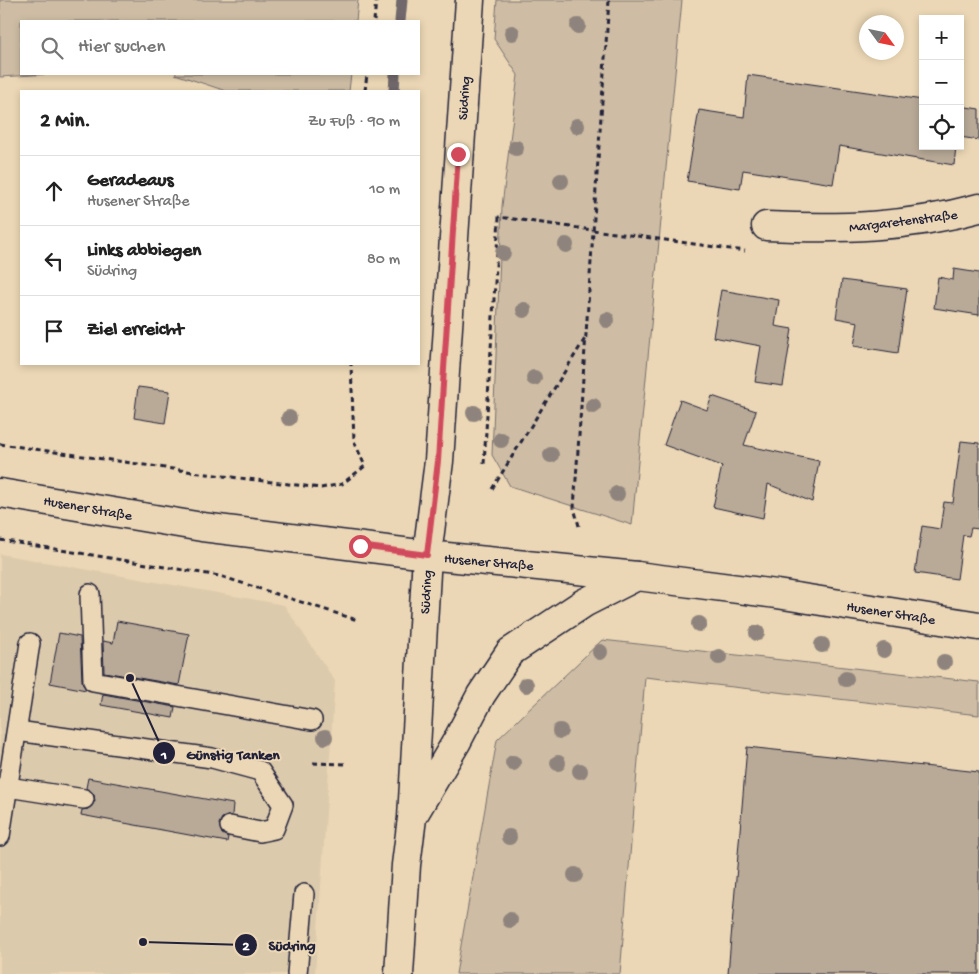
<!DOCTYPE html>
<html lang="de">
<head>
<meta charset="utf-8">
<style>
	:root { --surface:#fff; --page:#f2f2f2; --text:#222; --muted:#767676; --line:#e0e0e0 }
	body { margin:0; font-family:"Gochi Hand",sans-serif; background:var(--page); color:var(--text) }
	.controls { position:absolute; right:15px; top:15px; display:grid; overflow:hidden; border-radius:0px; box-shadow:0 2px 8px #0003 }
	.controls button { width:45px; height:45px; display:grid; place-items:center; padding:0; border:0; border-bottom:1px solid var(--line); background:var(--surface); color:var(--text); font:25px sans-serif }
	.compass { position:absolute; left:859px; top:15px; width:45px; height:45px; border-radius:50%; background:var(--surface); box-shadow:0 2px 8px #0003; rotate:123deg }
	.stop { position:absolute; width:15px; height:15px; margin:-11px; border:4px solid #d1495b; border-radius:50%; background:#fff }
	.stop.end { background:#d1495b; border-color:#fff; box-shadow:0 1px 5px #0008 }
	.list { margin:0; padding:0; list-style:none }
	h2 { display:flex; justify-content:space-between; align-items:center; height:65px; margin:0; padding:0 20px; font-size:21px }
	h2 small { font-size:16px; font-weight:400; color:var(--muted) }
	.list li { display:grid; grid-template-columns:32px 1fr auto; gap:15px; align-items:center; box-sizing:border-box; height:70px; padding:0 20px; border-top:1px solid var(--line) }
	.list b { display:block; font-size:19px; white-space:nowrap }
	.list p { margin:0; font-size:16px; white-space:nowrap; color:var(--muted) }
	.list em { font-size:16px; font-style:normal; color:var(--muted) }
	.icon { flex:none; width:28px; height:28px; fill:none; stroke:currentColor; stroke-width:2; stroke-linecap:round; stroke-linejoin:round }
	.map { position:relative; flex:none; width:979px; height:974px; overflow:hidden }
	.search { position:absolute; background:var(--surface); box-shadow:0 2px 8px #0003; left:20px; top:20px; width:400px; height:55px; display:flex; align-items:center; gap:12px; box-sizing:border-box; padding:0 18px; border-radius:0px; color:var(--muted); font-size:19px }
	.panel { position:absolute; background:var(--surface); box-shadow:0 2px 8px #0003; left:20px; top:90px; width:400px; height:275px; border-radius:0px }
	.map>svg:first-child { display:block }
	.built { fill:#dccaac }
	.green { fill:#cebda4; stroke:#787070 }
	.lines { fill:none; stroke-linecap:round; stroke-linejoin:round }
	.stream { stroke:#70686a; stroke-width:11 }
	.building { fill:#b9aa97; stroke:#22223b }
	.lane-casing { stroke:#22223b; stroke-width:22 }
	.street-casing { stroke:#22223b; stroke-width:31 }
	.secondary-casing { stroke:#22223b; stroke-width:31 }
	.path { stroke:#22223b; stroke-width:3; stroke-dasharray:5 4; stroke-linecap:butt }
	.lane { stroke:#ebd7b5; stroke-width:19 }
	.street { stroke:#ebd7b5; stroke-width:28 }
	.secondary { stroke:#ebd7b5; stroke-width:28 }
	.tree { fill:#8f847d }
	.route { stroke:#d1495b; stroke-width:6 }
	.labels { text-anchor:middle; stroke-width:4; stroke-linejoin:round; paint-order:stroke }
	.street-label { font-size:14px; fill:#22223b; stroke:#ebd7b5 }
	.leader { fill:none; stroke:#22223b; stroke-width:2 }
	.callout-dot { fill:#22223b; stroke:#ebd7b5; stroke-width:2 }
	.mark-label { font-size:15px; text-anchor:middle; font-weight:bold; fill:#fff }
	.callout-label { font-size:15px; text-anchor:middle; font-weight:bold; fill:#22223b; stroke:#ebd7b5; stroke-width:4; stroke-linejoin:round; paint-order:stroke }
</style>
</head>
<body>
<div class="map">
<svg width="979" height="974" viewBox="0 0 979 974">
	<rect width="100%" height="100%" fill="#ebd7b5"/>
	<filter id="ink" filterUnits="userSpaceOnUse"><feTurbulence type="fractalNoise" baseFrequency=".02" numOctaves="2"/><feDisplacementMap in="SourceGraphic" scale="10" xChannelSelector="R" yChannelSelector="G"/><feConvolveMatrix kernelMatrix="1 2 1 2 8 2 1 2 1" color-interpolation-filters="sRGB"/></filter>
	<g filter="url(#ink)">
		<path class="built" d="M0 554 284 605 335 681 315 974H0Z"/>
		<path class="green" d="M0 0H358L356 21H21V74H50L0 77Z
			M497 0H682L632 525 510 486 492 455 502 206 518 75 494 39Z
			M175 74H351L349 91H226Z
			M602 640 979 682V715L645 677 620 974H456L497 740Z"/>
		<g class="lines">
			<path class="stream" d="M400 21 402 0
				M394 91 395 74"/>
		</g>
		<path class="building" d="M748 75 923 100V146H956L954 165 839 146 833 184 743 170 740 189 687 181 699 110 744 117Z
			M960 106 979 109V140L960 137Z
			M954 269 979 273V315L934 308 938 277 953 280Z
			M842 280 907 289 898 353 854 346 858 322 836 318Z
			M721 290 779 300 775 326 792 329 783 386 755 382 761 346 713 337Z
			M138 387 170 391 165 423 134 418Z
			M712 396 756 411 744 445 819 461 812 502 768 484 763 518 713 507 722 466 664 445 680 400 707 410Z
			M961 441 979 443V529L971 528 969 536 963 535 957 579 915 573 922 526 940 529 944 502 953 503Z
			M117 621 189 634 179 685 104 672 103 641 113 643Z
			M59 633 80 637 82 681 86 690 50 683Z
			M103 694 175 707 173 718 101 705Z
			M747 747 979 772V974H728Z
			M88 778 233 804 232 815 222 818 219 824 222 834 228 837 227 842 81 815 82 810 88 809 95 801 94 795 86 788Z"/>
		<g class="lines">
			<defs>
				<path id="lane" d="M90 594 93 681 312 720
					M17 731 212 758 260 771 283 805 274 829 260 832 230 826
					M8 787 84 799
					M0 836 30 643
					M297 974 304 894"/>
				<path id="street" d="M766 226C841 229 906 228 979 208
					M0 493 202 527 427 555 637 576 777 594 979 626"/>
				<path id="secondary" d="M415 812 457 741 481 695 510 652 584 603 637 576
					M399 974 406 865 412 818 427 555 439 461 470 0"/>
			</defs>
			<use href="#lane" class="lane-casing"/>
			<use href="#street" class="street-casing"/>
			<use href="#secondary" class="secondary-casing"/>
			<path class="path" d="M374 21 376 0
				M365 91 367 74
				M0 444 207 474 321 488 342 484 365 466 354 441 351 364
				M484 464 499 217 745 251
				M492 489 586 337
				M579 526 574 508 609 0
				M0 540 220 576 357 620
				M313 763 348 764"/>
			<use href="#lane" class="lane"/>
			<use href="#street" class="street"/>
			<use href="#secondary" class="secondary"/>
		</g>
		<g class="tree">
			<circle cx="578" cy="26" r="8"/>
			<circle cx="512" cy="33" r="8"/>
			<circle cx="577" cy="126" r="8"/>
			<circle cx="516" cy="148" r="8"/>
			<circle cx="561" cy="181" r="8"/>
			<circle cx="566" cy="245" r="8"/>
			<circle cx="503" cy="253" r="8"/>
			<circle cx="524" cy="310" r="8"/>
			<circle cx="607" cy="320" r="8"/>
			<circle cx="534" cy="378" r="8"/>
			<circle cx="593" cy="406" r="8"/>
			<circle cx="474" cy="413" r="8"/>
			<circle cx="289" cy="418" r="8"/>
			<circle cx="501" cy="440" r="8"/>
			<circle cx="551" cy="455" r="8"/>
			<circle cx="617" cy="494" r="8"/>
			<circle cx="699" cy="624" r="8"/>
			<circle cx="757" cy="633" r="8"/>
			<circle cx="822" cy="645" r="8"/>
			<circle cx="884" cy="650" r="8"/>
			<circle cx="600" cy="652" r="8"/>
			<circle cx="719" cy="657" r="8"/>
			<circle cx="944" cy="662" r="8"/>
			<circle cx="846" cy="679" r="8"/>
			<circle cx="526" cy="685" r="8"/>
			<circle cx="560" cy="731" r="8"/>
			<circle cx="325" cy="737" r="8"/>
			<circle cx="513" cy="763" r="8"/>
			<circle cx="558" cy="763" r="8"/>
			<circle cx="580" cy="771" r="8"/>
			<circle cx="509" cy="837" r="8"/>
			<circle cx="575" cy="875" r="8"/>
			<circle cx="510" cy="920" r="8"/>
		</g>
	</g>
	<g class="lines" filter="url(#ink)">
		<path class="route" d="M360 546 427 555 438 461 458 154"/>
	</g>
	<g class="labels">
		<g class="street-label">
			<text transform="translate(463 98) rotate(-86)" y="5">Südring</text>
			<text transform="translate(903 220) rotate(-7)" y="5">Margaretenstraße</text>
			<text transform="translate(88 507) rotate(10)" y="5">Husener Straße</text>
			<text transform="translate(489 561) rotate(5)" y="5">Husener Straße</text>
			<text transform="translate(425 592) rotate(-87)" y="5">Südring</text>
			<text transform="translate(891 612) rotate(9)" y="5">Husener Straße</text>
		</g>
	</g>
	<path class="leader" d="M130 678L164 753M143 942L246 945"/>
	<g class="callout-dot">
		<circle cx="130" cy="678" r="5"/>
		<circle cx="143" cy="942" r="5"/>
		<circle cx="164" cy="753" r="12"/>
		<circle cx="246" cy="945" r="12"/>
	</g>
	<g class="mark-label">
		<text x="164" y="759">1</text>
		<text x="246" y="950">2</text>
	</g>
	<g class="callout-label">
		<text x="233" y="759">Günstig Tanken</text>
		<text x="292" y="950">Südring</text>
	</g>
</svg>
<div class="controls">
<button>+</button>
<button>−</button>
<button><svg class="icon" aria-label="locate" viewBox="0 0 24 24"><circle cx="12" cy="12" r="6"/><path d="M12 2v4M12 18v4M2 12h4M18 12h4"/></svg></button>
</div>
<svg class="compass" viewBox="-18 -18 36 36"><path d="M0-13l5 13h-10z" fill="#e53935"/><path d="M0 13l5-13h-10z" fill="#767676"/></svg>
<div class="stop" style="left:360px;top:546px"></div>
<div class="stop end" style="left:458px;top:154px"></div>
<div class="search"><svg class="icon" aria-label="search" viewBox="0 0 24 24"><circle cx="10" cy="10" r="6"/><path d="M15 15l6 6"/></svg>Hier suchen</div>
<section class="panel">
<h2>2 Min.<small>Zu Fuß · 90 m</small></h2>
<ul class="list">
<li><svg class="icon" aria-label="ahead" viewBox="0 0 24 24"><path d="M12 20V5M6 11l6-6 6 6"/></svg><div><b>Geradeaus</b><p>Husener Straße</p></div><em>10 m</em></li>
<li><svg class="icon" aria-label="left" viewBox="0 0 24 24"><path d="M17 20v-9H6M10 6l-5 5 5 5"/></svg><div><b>Links abbiegen</b><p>Südring</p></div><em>80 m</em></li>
<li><svg class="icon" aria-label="arrive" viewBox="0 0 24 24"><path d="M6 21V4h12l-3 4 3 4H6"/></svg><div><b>Ziel erreicht</b></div></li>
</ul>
</section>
</div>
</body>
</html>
